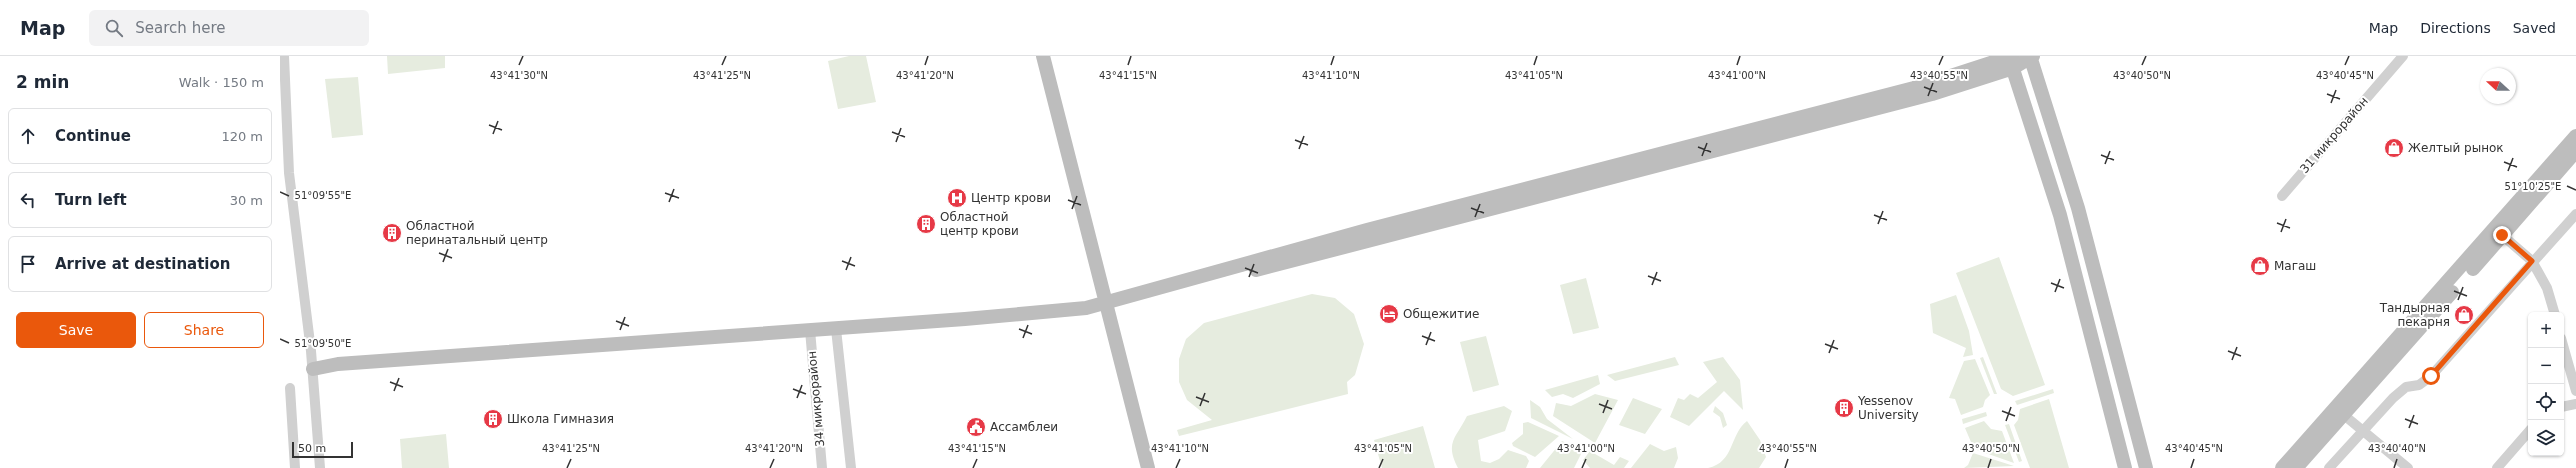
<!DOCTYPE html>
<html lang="en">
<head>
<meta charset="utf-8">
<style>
	:root { --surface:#fff; --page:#f2f2f3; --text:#1f2937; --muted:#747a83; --line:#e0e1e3; --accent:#ea580c }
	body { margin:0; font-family:"DejaVu Sans",sans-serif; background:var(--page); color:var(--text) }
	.controls { position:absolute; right:12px; bottom:12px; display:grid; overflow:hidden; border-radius:6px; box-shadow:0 1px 3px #0004 }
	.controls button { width:36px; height:36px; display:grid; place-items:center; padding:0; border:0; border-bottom:1px solid var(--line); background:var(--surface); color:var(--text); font:20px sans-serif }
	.compass { position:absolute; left:2200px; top:12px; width:36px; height:36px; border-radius:50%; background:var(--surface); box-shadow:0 1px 3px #0004; rotate:291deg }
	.scale { position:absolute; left:12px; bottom:10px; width:61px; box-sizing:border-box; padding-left:4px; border:2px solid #333; border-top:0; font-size:11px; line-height:14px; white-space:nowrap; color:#333; -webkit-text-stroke:3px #fff; paint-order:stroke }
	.stop { position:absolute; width:12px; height:12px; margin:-9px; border:3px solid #ea580c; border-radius:50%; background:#fff }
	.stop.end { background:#ea580c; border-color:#fff; box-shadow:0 1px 4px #0008 }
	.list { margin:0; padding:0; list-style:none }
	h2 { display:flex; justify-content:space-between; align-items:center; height:52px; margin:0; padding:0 16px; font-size:17px }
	h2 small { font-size:13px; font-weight:400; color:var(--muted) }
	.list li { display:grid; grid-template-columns:26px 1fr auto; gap:12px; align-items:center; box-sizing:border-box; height:56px; margin:0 8px 8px; padding:0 8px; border:1px solid var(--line); border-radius:6px }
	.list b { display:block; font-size:15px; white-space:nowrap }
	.list em { font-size:13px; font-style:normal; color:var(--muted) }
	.actions { display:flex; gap:8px; padding:12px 16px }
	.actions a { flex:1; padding:9px 0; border:1px solid var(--accent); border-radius:6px; text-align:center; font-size:14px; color:var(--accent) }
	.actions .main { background:var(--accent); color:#fff }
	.icon { flex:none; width:22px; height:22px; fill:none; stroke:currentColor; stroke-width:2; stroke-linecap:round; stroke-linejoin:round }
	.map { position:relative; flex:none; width:2296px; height:412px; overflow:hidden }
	header { display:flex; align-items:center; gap:24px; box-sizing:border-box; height:56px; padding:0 20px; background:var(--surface); border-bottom:1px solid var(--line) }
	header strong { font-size:19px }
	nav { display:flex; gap:22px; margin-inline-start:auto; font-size:14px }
	.search { width:280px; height:36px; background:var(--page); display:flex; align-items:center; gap:10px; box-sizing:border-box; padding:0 14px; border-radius:6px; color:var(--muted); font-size:15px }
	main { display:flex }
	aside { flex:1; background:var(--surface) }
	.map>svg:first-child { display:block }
	.green { fill:#e6ecdf }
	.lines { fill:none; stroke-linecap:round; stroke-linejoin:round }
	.street { stroke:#d0d0d0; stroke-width:10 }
	.secondary { stroke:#bdbdbd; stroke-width:14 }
	.route { stroke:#ea580c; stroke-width:5 }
	.ticks { fill:none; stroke:#333; stroke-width:1.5 }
	.labels { text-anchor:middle; stroke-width:4; stroke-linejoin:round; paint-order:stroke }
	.street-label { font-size:12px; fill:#333; stroke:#fff }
	.poi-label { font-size:12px; fill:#333; stroke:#fff; text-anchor:start }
	.ticks-label { font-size:10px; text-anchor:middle; fill:#333; stroke:#fff; stroke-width:4; stroke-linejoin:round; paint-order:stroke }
</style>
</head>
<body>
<header>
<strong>Map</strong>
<div class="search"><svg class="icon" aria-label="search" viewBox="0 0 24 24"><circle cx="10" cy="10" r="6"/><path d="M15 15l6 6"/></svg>Search here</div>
<nav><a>Map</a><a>Directions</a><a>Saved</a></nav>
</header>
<main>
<aside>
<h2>2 min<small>Walk · 150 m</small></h2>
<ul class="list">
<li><svg class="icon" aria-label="ahead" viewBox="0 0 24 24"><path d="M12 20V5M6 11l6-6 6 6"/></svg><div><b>Continue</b></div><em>120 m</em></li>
<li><svg class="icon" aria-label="left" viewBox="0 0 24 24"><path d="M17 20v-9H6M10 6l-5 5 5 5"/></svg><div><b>Turn left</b></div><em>30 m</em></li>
<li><svg class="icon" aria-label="arrive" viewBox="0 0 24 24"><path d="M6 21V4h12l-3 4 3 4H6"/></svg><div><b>Arrive at destination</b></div></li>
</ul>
<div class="actions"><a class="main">Save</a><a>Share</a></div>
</aside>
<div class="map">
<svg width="2296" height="412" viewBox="0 0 2296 412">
	<rect width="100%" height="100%" fill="#fff"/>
	<path class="green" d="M107 0H165V12L108 18Z
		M569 0H586L596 46 558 53 548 5Z
		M78 21 83 79 52 82 45 23Z
		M1719 201 1765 329 1733 340 1721 333 1676 217Z
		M1306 222 1319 272 1293 278 1280 229Z
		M1032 238 1055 242 1074 258 1084 288 1075 319 1067 326 1068 338 899 380 897 374 932 364 907 344 899 326V303L906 283 924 267Z
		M1676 239 1689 275 1693 299 1683 301 1686 292 1653 277 1650 248Z
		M1206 280 1219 329 1193 336 1180 286Z
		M1395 301 1399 309 1335 325 1327 319Z
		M1443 301 1460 324 1463 354 1444 335 1409 370 1390 361 1398 342 1404 344 1410 338 1418 342 1437 326 1423 306Z
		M1703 301 1717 338H1714L1700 302Z
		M1695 303 1710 339 1705 344 1703 351 1681 359 1675 343 1669 342 1684 305Z
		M1318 319 1320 328 1293 342 1283 338 1272 341 1265 334Z
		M1773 333 1774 337 1737 349 1735 345Z
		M1315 338 1338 344 1315 387 1273 360 1276 347 1291 350Z
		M1353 342 1382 353 1365 378 1339 369Z
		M1769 343 1789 412H1750L1734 369 1738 364 1740 353Z
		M1250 344 1260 351 1267 363 1293 383 1251 362Z
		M1224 350 1232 355 1225 375 1198 384 1201 405 1210 407 1219 403 1228 394 1246 400 1249 405 1246 412H1178C1164 386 1177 381 1187 360Z
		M1435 350 1443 357 1447 369 1443 372 1440 361 1433 356Z
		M1706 356 1707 360 1683 368 1682 363Z
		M1467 365 1480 384 1486 401 1479 412H1428C1455 406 1449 379 1467 365Z
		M1704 365 1711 373 1722 375 1734 407 1694 393 1685 372Z
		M1248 366 1279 380 1255 401 1233 390 1232 387 1243 378V367Z
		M1729 368 1742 405 1739 406 1725 369Z
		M1143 370 1155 412H1102L1094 384Z
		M166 378 169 412H122L120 383Z
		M1282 385 1303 394 1294 412H1260Z
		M1370 388 1384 395 1396 391 1398 402 1394 412H1351Z
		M1310 395 1334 409 1340 401 1349 405 1344 412H1310L1303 404Z
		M1693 397 1734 410 1684 412 1688 409Z"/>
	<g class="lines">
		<path class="street" d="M4 0 9 117 31 295 40 412
			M2002 140 2123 0
			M2222 179 2252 205 2267 232 2275 259
			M556 273 571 412
			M530 274 542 412
			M2281 282 2296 335
			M10 332 15 412
			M2281 351 2296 348
			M2059 355 2128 412
			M2049 412 2113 342 2126 331 2139 329 2151 320 2296 158
			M2217 412 2251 373"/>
		<path class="secondary" d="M763 0 868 412
			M1750 0 1798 152 1866 412
			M1730 4 1780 159 1845 412
			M2193 213 2296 95
			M976 214 1652 38 1733 12 1753 0
			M33 313 58 308 685 263 806 252 1087 174 1634 32 1732 0
			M2002 412 2296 80
			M2016 412 2172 236"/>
	</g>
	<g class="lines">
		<path class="route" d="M2151 320 2252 205 2222 179"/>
	</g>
	<path class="ticks" d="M239 9 243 0M442 9 446 0M645 9 648 0M848 9 851 0M1051 9 1054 0M1254 9 1257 0M1457 9 1460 0M1659 9 1663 0M1862 9 1866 0M2065 9 2069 0M1644 31 1657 36M2047 38 2060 43M1648 40 1653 27M2051 47 2056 34M209 69 222 74M612 76 625 81M213 78 218 65M1015 84 1028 89M616 86 621 72M1418 91 1431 96M1019 93 1024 80M1821 99 1834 104M1422 100 1427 87M2224 106 2237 111M1825 108 1830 95M2228 115 2233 102M2287 130 2296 134M0 136 9 140M385 137 399 142M788 144 801 149M389 146 394 133M1191 152 1204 157M792 153 797 140M1594 159 1607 164M1195 161 1200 148M1997 167 2010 172M1598 168 1603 155M2001 176 2006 163M159 197 172 202M562 205 575 210M163 206 168 193M965 212 978 217M566 214 571 201M1368 220 1381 225M969 221 974 208M1771 227 1784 232M1372 229 1377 216M2174 235 2187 240M1775 236 1780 223M2178 244 2183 231M336 265 349 270M739 273 752 278M340 274 345 261M1142 280 1155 285M743 282 748 269M0 283 9 287M1545 288 1558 293M1146 289 1151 276M1948 295 1961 300M1549 297 1554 284M1952 304 1957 291M110 326 123 331M513 333 526 338M114 335 119 322M916 341 929 346M517 342 522 329M1319 348 1332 353M920 350 925 337M1722 355 1735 360M1323 357 1328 344M2125 363 2138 368M1726 365 1731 351M2129 372 2134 359M287 412 291 403M490 412 494 403M693 412 697 403M896 412 900 403M1099 412 1103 403M1302 412 1306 403M1505 412 1508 403M1708 412 1711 403M1911 412 1914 403M2114 412 2117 403"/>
	<defs>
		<symbol id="shop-disc" viewBox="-11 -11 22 22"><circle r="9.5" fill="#e63946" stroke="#fff"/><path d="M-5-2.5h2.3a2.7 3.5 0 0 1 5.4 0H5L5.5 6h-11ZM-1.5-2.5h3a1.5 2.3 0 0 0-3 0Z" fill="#fff"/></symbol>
		<symbol id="hospital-disc" viewBox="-11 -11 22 22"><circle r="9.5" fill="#e63946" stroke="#fff"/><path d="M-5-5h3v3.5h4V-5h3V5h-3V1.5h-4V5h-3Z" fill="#fff"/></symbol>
		<symbol id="building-disc" viewBox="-11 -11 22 22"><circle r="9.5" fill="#e63946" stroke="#fff"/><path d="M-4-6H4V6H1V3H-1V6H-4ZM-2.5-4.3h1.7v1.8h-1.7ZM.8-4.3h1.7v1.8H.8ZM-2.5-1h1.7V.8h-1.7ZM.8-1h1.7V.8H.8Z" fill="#fff"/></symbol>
		<symbol id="hotel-disc" viewBox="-11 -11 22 22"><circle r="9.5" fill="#e63946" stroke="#fff"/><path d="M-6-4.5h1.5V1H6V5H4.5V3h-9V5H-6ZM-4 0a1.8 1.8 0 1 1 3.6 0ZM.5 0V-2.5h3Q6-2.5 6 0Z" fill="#fff"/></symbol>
		<symbol id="civic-disc" viewBox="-11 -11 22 22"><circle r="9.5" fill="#e63946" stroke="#fff"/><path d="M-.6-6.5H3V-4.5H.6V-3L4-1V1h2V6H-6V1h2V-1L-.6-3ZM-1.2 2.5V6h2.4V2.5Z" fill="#fff"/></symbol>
	</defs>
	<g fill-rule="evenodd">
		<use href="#shop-disc" x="2103" y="81" width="22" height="22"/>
		<use href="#hospital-disc" x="666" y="131" width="22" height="22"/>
		<use href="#building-disc" x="635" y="157" width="22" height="22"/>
		<use href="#building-disc" x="101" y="166" width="22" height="22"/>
		<use href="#shop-disc" x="1969" y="199" width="22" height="22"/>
		<use href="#hotel-disc" x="1098" y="247" width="22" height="22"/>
		<use href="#shop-disc" x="2173" y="248" width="22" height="22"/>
		<use href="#building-disc" x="1553" y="341" width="22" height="22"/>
		<use href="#building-disc" x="202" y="352" width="22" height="22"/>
		<use href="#civic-disc" x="685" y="360" width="22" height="22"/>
	</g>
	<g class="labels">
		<g class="street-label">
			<text transform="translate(2054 79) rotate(-49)" y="4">31 микрорайон</text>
			<text transform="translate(536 343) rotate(-95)" y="4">34 микрорайон</text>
		</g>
		<g class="poi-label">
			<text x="2128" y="96">Желтый рынок</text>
			<text x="691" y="146">Центр крови</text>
			<text x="660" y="165">Областной<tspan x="660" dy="14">центр крови</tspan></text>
			<text x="126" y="174">Областной<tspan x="126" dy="14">перинатальный центр</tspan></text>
			<text x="1994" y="214">Магаш</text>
			<text x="2170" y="256" text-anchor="end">Тандырная<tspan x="2170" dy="14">пекарня</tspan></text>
			<text x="1123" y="262">Общежитие</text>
			<text x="1578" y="349">Yessenov<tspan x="1578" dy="14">University</tspan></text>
			<text x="227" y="367">Школа Гимназия</text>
			<text x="710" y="375">Ассамблеи</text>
		</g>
	</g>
	<g class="ticks-label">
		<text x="239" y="23">43°41'30"N</text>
		<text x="442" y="23">43°41'25"N</text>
		<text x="645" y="23">43°41'20"N</text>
		<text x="848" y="23">43°41'15"N</text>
		<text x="1051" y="23">43°41'10"N</text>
		<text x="1254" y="23">43°41'05"N</text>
		<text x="1457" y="23">43°41'00"N</text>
		<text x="1659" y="23">43°40'55"N</text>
		<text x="1862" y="23">43°40'50"N</text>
		<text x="2065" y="23">43°40'45"N</text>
		<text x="2253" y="134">51°10'25"E</text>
		<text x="43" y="143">51°09'55"E</text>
		<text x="43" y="291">51°09'50"E</text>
		<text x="291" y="396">43°41'25"N</text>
		<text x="494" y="396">43°41'20"N</text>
		<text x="697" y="396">43°41'15"N</text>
		<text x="900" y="396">43°41'10"N</text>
		<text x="1103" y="396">43°41'05"N</text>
		<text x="1306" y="396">43°41'00"N</text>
		<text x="1508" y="396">43°40'55"N</text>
		<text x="1711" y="396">43°40'50"N</text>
		<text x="1914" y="396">43°40'45"N</text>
		<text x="2117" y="396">43°40'40"N</text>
	</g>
</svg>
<div class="controls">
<button>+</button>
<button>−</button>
<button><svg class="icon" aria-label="locate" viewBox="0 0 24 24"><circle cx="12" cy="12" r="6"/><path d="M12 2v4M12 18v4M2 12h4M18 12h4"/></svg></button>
<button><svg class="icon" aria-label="layers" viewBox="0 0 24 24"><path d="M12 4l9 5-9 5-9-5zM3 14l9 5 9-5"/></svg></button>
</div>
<svg class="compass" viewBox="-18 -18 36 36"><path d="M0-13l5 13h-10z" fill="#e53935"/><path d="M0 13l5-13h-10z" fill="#747a83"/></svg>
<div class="scale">50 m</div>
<div class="stop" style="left:2151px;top:320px"></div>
<div class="stop end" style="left:2222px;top:179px"></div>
</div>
</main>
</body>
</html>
